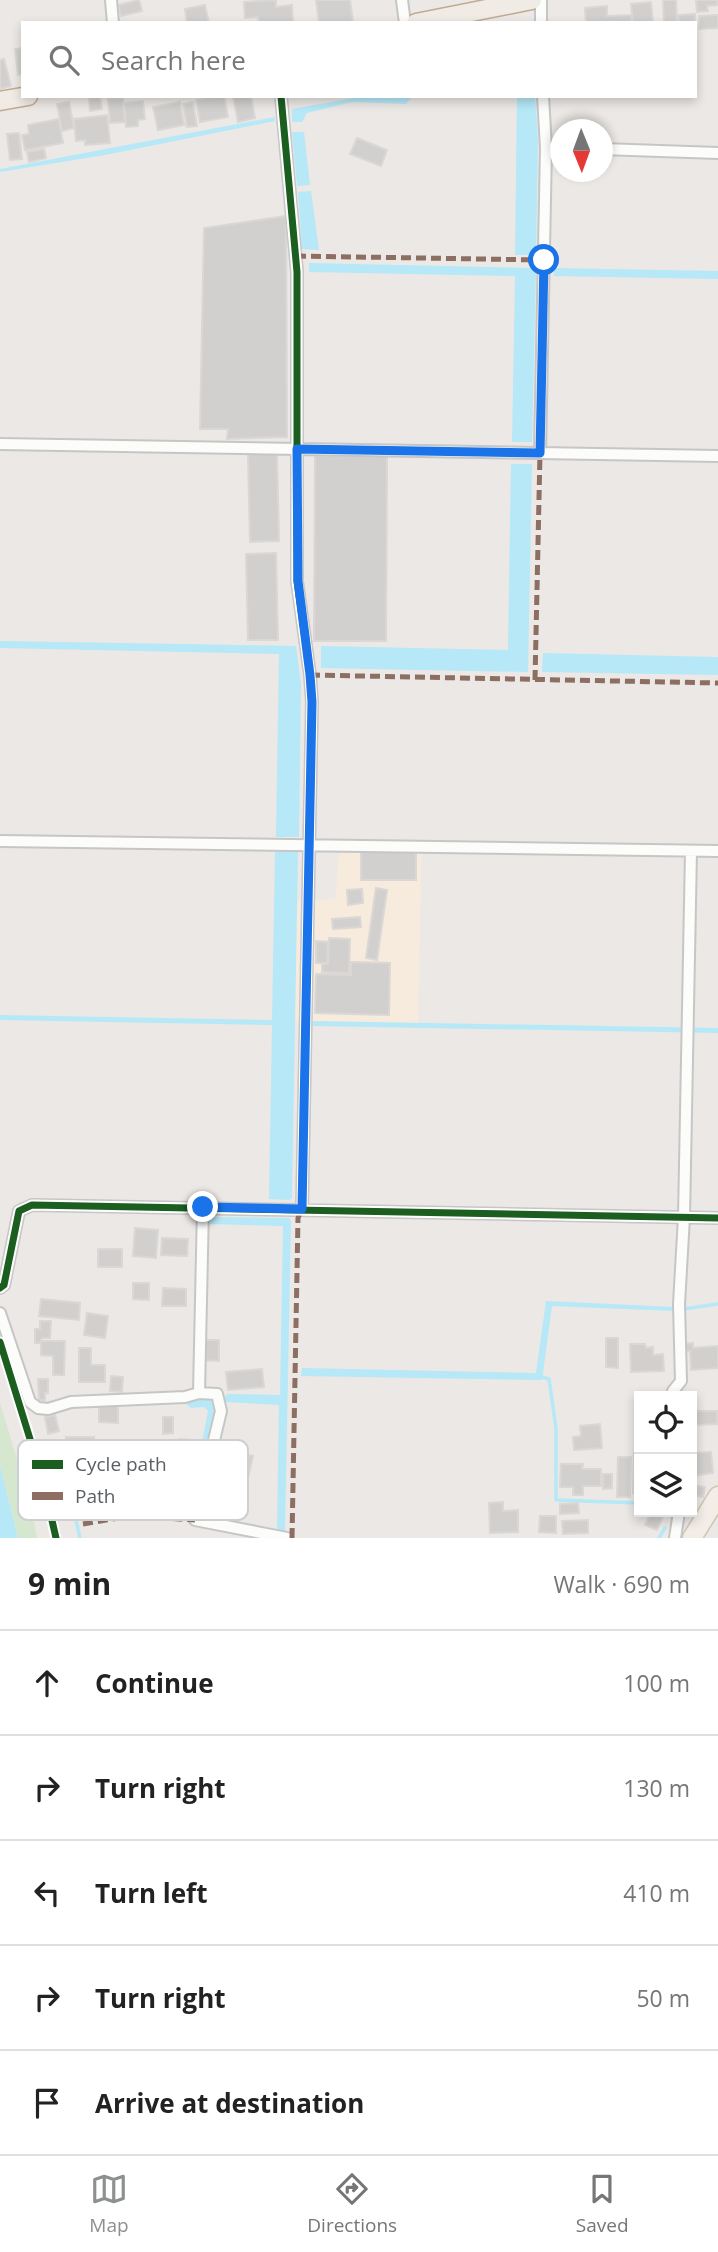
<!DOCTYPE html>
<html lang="en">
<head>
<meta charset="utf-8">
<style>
	:root { --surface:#fff; --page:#f2f2f2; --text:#222; --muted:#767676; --line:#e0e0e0; --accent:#8d9090 }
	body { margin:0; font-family:"Open Sans",sans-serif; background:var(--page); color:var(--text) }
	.controls { position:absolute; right:21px; bottom:21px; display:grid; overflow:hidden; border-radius:0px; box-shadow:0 4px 10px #0003 }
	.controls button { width:63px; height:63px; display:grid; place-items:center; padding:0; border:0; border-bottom:2px solid var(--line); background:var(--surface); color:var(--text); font:35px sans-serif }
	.compass { position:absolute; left:550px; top:119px; width:63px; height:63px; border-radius:50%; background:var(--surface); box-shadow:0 4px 10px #0003; rotate:179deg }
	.stop { position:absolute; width:21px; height:21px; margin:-16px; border:5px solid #1a73e8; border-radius:50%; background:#fff }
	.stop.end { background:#1a73e8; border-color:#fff; box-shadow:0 2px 7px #0008 }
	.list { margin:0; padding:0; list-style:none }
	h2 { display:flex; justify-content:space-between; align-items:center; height:91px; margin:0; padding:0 28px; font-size:30px }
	h2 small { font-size:23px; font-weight:400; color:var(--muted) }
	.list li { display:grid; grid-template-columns:46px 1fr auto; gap:21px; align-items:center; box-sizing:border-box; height:105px; padding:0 28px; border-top:2px solid var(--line) }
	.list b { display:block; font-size:26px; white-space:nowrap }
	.list em { font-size:23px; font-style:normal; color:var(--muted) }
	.icon { flex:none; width:38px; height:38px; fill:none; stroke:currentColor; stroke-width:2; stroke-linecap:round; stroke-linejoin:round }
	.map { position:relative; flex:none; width:718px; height:1538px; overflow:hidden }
	.search { position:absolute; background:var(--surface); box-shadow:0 4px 10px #0003; left:21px; right:21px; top:21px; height:77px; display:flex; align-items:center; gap:18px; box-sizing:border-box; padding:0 24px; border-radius:0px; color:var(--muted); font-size:26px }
	.sheet { height:616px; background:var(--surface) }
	nav { display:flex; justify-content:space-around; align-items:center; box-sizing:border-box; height:98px; border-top:2px solid var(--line); background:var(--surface); font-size:19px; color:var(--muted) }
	nav a { display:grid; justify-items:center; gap:4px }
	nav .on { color:var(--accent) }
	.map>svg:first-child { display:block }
	.commercial { fill:#f6ebdd }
	.green { fill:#d6e7cf }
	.water { fill:#b6e8f7 }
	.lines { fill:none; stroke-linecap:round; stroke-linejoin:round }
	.stream { stroke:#b6e8f7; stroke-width:3.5 }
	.building { fill:#d2d0cf; stroke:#dad7d4; stroke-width:2 }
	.minor-casing { stroke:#c6c6c6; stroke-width:14 }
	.primary-casing { stroke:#d3c4b2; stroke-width:21 }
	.trunk-casing { stroke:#c2aa92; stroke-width:21 }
	.path { stroke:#c6cdc8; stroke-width:2.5; stroke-dasharray:7 3.5; stroke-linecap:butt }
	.minor { stroke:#fcfcfb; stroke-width:10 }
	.primary { stroke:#f2eee7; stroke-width:18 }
	.trunk { stroke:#f0ebe4; stroke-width:18 }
	.quiet { stroke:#8d6e63; stroke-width:5; stroke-dasharray:10 5; stroke-linecap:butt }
	.cycleway-casing { stroke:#fff; stroke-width:11 }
	.cycleway { stroke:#1b5e20; stroke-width:7 }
	.route { stroke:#1a73e8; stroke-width:9 }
	.key { fill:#fff; stroke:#cecfd0; stroke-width:2 }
	.key-label { font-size:19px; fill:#5a6063 }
</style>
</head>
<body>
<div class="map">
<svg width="718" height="1538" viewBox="0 0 718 1538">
	<rect width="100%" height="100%" fill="#ebe8e5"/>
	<path class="commercial" d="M340 841H422L418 1023 289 1021 291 901 335 899Z"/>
	<path class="green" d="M0 1403 30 1502 37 1538H18L0 1465Z"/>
	<path class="water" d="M366 96H413L406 104 352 102 307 113 302 122H292V109Z
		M517 96H535L538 142 536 255H515Z
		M275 117V121L105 155 0 172V169Z
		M292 132H304L310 185 297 186Z
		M311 191 319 250 302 249 298 192Z
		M309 263 536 268 532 442H512L515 276 309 272Z
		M554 268 718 271V279L554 276Z
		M511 464H532L528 672 321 668V646L508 650Z
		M0 641 296 646 301 684 299 837H276L279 654 0 648Z
		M543 653 718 657V675L542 672Z
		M275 852H298L292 1198 289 1200 269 1199 272 1025 0 1020V1015L272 1020Z
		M313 1021 718 1028V1033L313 1026Z
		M209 1217 289 1218 291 1221 285 1531H277L279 1405 226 1402 216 1404 196 1493 189 1492V1485L167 1477 168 1474 192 1476 198 1463 208 1411 204 1407 191 1408 187 1405 189 1400 225 1397 228 1394 280 1395 283 1226 209 1224Z
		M546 1301 675 1307 674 1311 552 1306 542 1380 301 1376 302 1368 536 1373Z
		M0 1465 18 1538H0Z"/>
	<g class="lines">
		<path class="stream" d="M683 1309 718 1304
			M542 1377 549 1379 556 1428V1500L639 1503
			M671 1517 672 1512
			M80 1538 75 1516 82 1513
			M659 1538 665 1528"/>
	</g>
	<path class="building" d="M139 0 142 11 121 16 118 5Z
		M276 0V7L292 5 293 23H259L258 17 245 18 244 2Z
		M316 0H350L353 22 319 23Z
		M663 0H676L677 22 664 23Z
		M696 0H717V5L707 6 708 11 697 12Z
		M651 2 653 23H633L631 4Z
		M205 5 209 23H187L185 9Z
		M607 6V16L631 15 632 23H586L585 8Z
		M695 14 696 29 695 23H679L678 15Z
		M718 15V28L699 29V16Z
		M23 48V74L18 75 15 49Z
		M4 59 11 86 0 89V60Z
		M224 96 228 117 200 122 196 100Z
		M233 96H251L255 118 238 122Z
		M100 97 102 109 90 111 89 98Z
		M123 98 125 122 110 123 108 99Z
		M143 101 145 119 138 120V126L126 127 124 103Z
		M69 102 74 128 62 131 57 104Z
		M180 102 184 125 158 130 153 107Z
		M193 102 197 126 187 127 183 104Z
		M107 115 110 143 85 145V140L76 141 74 119Z
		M59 119 63 143 25 150 22 135 29 134 28 125Z
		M19 133 22 159 10 160 7 134Z
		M357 138 387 150 381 166 350 154Z
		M44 149 46 158 29 162 27 152Z
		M286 216 287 437 227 439 228 429H200L204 228Z
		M277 453 279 541 250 542 248 454Z
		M315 456H387L386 641H314Z
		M276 553 278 640H248L246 554Z
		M361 852H416V880H361Z
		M376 888 387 890 377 960 366 958Z
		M362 889 363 903 348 905 347 890Z
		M360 917 361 927 333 929 332 919Z
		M329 938 350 939 349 973 322 972V964H328Z
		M316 941 328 942 327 963H316Z
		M351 962 390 963 389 1015 315 1013 316 974 351 975Z
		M135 1228 158 1230 156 1258 133 1256Z
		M162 1238 188 1239 187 1256 161 1255Z
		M98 1249H122V1267H98Z
		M133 1283H149V1300L133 1299Z
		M163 1288 186 1289V1306H162Z
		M41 1299 80 1303 79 1320 39 1316Z
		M87 1313 108 1316 105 1338 84 1335Z
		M40 1321H51L50 1338H42L39 1343H35V1329H40Z
		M606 1338H618V1368L606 1367Z
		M204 1340H219V1361L203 1360Z
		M41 1341H65L64 1375H53V1356L41 1355Z
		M693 1343V1348L718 1346V1368L691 1370 690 1351 685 1352V1344Z
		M630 1344H645L646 1348 653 1347V1355L663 1354 664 1371 631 1372Z
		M79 1348H91V1365H105V1382H79Z
		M262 1369 264 1387 228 1390 226 1372Z
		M111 1376 123 1377 122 1392 110 1391Z
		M38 1379H48V1393H45V1400H39Z
		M99 1404H118V1423L99 1422Z
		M695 1411H717V1424L695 1425Z
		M55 1415 59 1431 48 1434 45 1417Z
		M163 1417H173V1433L163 1434Z
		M600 1424 602 1448 574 1450 573 1437 581 1436 580 1426Z
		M66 1437H94V1461H66Z
		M179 1439 191 1440 189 1472 166 1471 167 1451 178 1452Z
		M234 1442 241 1443 239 1453 253 1456 248 1478 211 1470 216 1448 232 1451Z
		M711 1452 713 1473 692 1476V1453Z
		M634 1453H639V1493H633Z
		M618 1457H631L630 1497H617Z
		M561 1464H583L582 1469H601V1486H583V1495H573V1487H560Z
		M603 1474H612V1488L603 1489Z
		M692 1485 705 1487 703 1497 692 1495Z
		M503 1502V1511L518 1510V1532L490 1533 489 1503Z
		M578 1503 579 1513 560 1514V1504Z
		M651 1512 664 1514 657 1530 645 1525Z
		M540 1516H556V1533L539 1532Z
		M588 1520V1533L563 1534 562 1521Z"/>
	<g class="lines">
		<defs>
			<path id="minor" d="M111 0 113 23
				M402 0 405 23
				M541 23V0
				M281 96 297 272V581L310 675 312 702 302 1209
				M546 148H560
				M602 149 718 153
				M0 444 718 456
				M540 453 546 148 543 96
				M0 841 718 851
				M0 1288 4 1285 19 1211 32 1205 718 1218
				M0 1313 30 1402 38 1408 48 1409 71 1402 185 1397 199 1393 217 1394 221 1411 195 1520 287 1538
				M199 1393 203 1207
				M673 1396V1391L681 1381 679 1304 684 1217 691 851
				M675 1538 679 1512"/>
			<path id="primary" d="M692 1538 718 1496"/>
			<path id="trunk" d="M416 23 532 0
				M0 101 28 96"/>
		</defs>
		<use href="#minor" class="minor-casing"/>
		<use href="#primary" class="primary-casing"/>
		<use href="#trunk" class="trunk-casing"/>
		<path class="path" d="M21 1410 43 1481 56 1538"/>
		<use href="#minor" class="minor"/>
		<use href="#primary" class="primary"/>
		<use href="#trunk" class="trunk"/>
		<path class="quiet" d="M296 256 544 260
			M310 675 718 683
			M535 680 540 453
			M83 1524 131 1516 195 1520
			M292 1538 298 1218 302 1209"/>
		<defs>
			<path id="cycleway" d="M281 96 297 272V581L310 675 312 702 302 1209
				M0 1288 4 1285 19 1211 32 1205 718 1218
				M0 1342 43 1481 56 1538"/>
		</defs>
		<use href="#cycleway" class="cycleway-casing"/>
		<use href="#cycleway" class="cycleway"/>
	</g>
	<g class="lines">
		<path class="route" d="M203 1207 302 1209 312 702 310 675 298 581 297 449 540 453 544 260"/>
	</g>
	<rect x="18" y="1440" width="230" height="80" rx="10" class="key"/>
	<rect x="32" y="1460" width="31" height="9" fill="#1b5e20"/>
	<rect x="32" y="1492" width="31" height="8" fill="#8d6e63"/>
	<g class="key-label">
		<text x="75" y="1471">Cycle path</text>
		<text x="75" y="1503">Path</text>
	</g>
</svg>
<div class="controls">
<button><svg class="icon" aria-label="locate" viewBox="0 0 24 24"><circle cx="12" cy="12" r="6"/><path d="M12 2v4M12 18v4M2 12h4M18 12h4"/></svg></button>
<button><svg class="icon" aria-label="layers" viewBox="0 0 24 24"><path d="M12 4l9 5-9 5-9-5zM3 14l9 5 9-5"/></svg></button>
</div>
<svg class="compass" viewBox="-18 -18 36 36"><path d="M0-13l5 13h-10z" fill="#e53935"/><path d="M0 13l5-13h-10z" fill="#767676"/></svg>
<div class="stop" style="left:544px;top:260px"></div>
<div class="stop end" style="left:203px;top:1207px"></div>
<div class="search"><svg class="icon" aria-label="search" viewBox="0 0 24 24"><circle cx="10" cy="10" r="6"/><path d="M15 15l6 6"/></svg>Search here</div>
</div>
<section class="sheet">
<h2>9 min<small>Walk · 690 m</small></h2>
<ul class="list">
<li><svg class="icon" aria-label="ahead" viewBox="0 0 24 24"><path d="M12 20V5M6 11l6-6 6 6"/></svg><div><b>Continue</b></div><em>100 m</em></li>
<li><svg class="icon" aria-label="right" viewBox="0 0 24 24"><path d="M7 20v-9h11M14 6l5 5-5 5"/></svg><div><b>Turn right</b></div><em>130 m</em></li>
<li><svg class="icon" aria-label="left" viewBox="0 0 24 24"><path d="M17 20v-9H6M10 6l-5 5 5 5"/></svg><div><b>Turn left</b></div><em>410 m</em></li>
<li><svg class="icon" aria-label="right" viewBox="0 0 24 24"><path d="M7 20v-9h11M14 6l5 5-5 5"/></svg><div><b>Turn right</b></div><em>50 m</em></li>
<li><svg class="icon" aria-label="arrive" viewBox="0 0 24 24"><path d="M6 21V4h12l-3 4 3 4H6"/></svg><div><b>Arrive at destination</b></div></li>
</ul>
</section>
<nav>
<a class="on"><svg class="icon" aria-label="map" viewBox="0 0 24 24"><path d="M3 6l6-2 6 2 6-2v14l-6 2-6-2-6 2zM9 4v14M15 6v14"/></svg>Map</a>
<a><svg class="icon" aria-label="directions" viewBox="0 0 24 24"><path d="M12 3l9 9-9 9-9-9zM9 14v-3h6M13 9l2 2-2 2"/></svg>Directions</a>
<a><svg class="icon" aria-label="saved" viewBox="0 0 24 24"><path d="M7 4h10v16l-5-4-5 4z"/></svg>Saved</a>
</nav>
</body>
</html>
